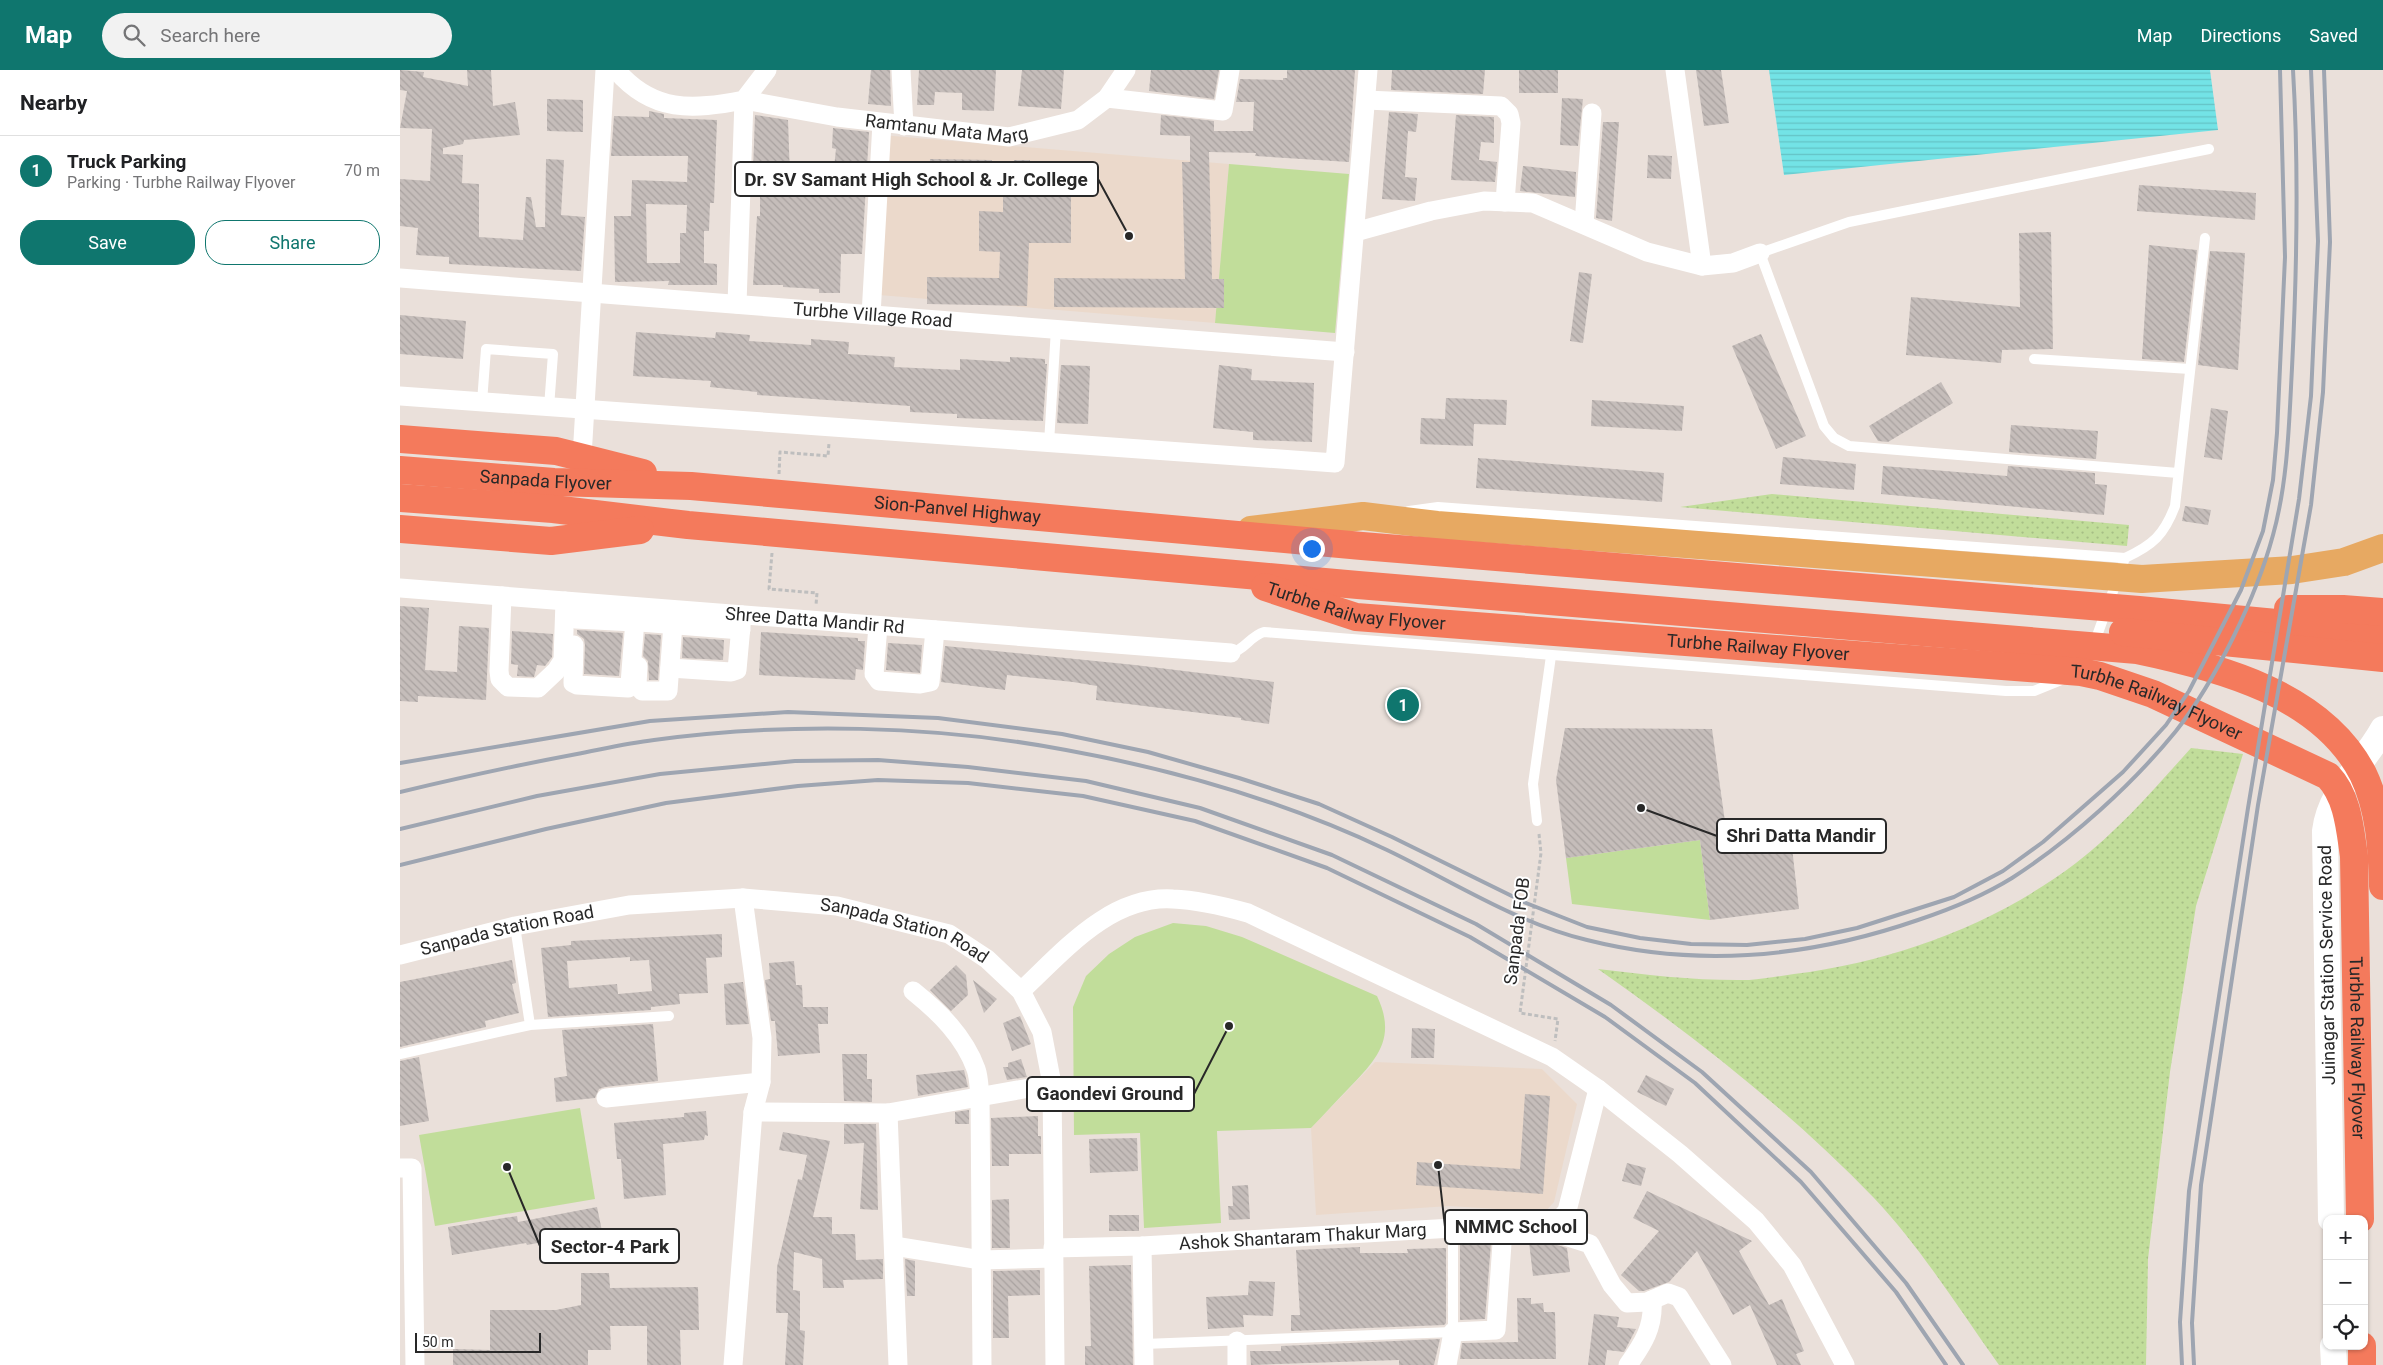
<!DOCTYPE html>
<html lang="en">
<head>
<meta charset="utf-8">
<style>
	:root { --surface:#fff; --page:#f2f2f2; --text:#202124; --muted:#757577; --line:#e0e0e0; --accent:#0f766e }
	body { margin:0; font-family:Roboto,sans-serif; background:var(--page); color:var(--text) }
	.controls { position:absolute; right:15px; bottom:15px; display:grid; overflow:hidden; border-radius:10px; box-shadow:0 1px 4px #0004 }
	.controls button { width:45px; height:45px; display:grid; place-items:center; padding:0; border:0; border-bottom:1px solid var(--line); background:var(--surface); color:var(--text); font:25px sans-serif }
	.scale { position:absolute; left:15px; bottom:12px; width:126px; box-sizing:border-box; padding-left:5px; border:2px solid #282828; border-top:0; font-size:14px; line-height:18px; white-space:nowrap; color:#282828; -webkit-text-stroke:4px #fff; paint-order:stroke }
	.you { position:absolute; left:911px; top:478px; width:18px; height:18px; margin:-12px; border:4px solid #fff; border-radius:50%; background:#1a73e8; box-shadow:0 0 0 8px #1a73e833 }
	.badge { display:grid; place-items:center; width:32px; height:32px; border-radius:50%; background:var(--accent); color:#fff; font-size:16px; font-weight:700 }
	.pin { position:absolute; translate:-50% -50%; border:2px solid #fff; box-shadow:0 1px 5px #0006 }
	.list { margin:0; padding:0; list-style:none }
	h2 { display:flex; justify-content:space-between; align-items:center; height:65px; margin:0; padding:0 20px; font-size:21px }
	h2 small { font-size:16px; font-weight:400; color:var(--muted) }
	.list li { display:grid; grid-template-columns:32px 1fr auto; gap:15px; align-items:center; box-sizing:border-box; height:70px; padding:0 20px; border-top:1px solid var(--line) }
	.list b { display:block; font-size:19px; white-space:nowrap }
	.list p { margin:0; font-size:16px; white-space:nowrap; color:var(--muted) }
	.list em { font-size:16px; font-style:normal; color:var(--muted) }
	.actions { display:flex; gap:10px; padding:15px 20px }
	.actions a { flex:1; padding:11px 0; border:1px solid var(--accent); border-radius:20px; text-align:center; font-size:18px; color:var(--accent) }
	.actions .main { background:var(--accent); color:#fff }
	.icon { flex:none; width:28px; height:28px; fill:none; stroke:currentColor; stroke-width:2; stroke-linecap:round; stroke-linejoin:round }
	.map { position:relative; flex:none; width:1983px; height:1295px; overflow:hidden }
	header { display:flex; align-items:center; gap:30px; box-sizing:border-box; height:70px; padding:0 25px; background:var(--accent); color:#fff }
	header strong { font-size:24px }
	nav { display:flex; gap:28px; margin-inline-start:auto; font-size:18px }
	.search { width:350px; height:45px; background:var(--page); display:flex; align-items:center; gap:12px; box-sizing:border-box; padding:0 18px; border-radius:28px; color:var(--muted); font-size:19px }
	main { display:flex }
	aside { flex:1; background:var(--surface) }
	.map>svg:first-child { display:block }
	.education { fill:#ebd9cb }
	.grass { fill:url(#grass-dots) }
	.park { fill:#c1dd9a }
	.water { fill:url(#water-rules) }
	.building { fill:url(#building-back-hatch); fill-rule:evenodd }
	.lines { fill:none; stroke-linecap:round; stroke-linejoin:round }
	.path { stroke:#bebebe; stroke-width:3; stroke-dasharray:4 2.5; stroke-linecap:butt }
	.lane { stroke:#fff; stroke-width:10 }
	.street { stroke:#fff; stroke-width:19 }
	.secondary { stroke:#fff; stroke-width:26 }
	.primary { stroke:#e7a962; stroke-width:28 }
	.highway { stroke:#f47a5c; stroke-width:28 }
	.rail { stroke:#9ea5b1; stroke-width:4 }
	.labels { text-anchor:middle; stroke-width:4; stroke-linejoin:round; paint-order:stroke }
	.street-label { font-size:18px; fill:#282828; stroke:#fff }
	.leader { fill:none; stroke:#282828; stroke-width:2 }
	.callout-dot { fill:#282828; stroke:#fff; stroke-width:2 }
	.callout { fill:#fff; stroke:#282828; stroke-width:2 }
	.callout-label { font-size:19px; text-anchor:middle; font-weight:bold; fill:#282828 }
</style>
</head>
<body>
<header>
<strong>Map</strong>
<div class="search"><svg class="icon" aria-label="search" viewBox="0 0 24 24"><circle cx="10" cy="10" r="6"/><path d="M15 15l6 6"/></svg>Search here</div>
<nav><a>Map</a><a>Directions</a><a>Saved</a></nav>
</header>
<main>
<aside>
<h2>Nearby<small></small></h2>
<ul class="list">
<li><span class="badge">1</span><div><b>Truck Parking</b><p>Parking · Turbhe Railway Flyover</p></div><em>70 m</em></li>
</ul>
<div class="actions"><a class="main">Save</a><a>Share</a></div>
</aside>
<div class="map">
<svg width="1983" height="1295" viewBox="0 0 1983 1295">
	<defs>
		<pattern id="grass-dots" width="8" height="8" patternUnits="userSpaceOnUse" patternTransform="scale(1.25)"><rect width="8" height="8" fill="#c1dd9a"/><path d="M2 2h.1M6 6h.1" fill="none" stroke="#a6be85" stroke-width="1.8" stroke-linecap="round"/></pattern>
		<pattern id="water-rules" width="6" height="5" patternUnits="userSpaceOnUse" patternTransform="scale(1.25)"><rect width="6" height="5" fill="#73e3e6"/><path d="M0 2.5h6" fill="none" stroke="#64c3c5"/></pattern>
		<pattern id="building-back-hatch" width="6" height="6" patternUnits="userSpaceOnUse" patternTransform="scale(1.25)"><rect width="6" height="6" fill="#c5bdba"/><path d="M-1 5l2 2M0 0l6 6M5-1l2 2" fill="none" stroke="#a9a2a0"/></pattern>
	</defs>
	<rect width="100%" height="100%" fill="#eae0da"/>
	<path class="education" d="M481 65 829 94 815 253 467 224Z
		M975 992 1142 999 1177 1034 1154 1132 1145 1142 1049 1136 916 1145 911 1058Z"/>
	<path class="grass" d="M1372 424 1729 455 1727 476 1280 437Z
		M1791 678 1843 684 1796 836 1770 1002 1748 1189 1746 1295H1599C1559 1239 1522 1179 1474 1128 1391 1042 1295 967 1198 899 1248 905 1298 911 1349 910 1364 909 1379 906 1394 904 1495 891 1594 855 1676 793 1719 760 1755 718 1791 678Z"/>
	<path class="park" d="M829 94 949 104 935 263 815 253Z
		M1300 770 1310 850 1172 834 1166 788Z
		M773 853 806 856 842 867 977 926C997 968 977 989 949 1018 936 1031 924 1045 911 1058L817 1061 821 1153 744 1158 740 1063 674 1065 673 937 686 906 709 884 735 867Z
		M180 1038 195 1129 35 1156 19 1065Z"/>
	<path class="water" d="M1369 0H1810L1818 60 1384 105Z"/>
	<path class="building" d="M0 0 24 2 23 7 68 16 67 0H91L93 36 115 32 120 65 64 70 63 74 43 78V84L63 85 62 113 79 114V167L123 170 126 127H131L136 157H145L146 89 164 90 161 145 185 147 181 201 49 194V187L16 185 18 158 0 156V109L30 111 32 59 0 58 7 21 0 20Z
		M471 0H490L491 36 468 34Z
		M519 0H596L594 41 562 40V23L535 22 534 35H517Z
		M622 0H664L661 39 618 36Z
		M751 0H819L814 29 749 21Z
		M887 0H955L949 92 855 86 856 83 809 82 812 209H824V238L654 237V208L785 209 782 92H790V66L760 65 761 45 814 51V61H853L854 32H836L840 9 883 10V8H887Z
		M992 0H1085L1083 24 991 20Z
		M1119 0H1158V23H1119Z
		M1296 0H1321L1329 53 1304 56Z
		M1162 28 1183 29 1178 76 1160 75Z
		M147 29 183 30V62L147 61Z
		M249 41 264 44V48L317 50 314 133H310L309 161H304V193L317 194V215H268L269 211 215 212 214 146H231L232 110 287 112 288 86H211L214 46 249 47ZM246 134 287 135 286 163H280V193H247Z
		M989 42 1018 44 1016 62 1008 61 1005 107 1017 108 1015 131 982 129Z
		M355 45 388 50 390 107H433L436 79 432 78 433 58 469 62 462 184H441L440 223H419V219L383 217V215H353L357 146H360V101H353Z
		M1056 45 1094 47V73L1081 72 1079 90 1097 92 1095 112 1051 110Z
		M1203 52H1219L1212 151 1196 148Z
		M1248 85 1272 86 1271 109 1247 108Z
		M530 89 592 90V99L613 101 614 90H630V93H671V173H629L627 236 527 234V207L599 208 600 182 579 181V141L603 142V114L529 112Z
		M1123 96 1176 102 1175 127 1120 121Z
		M1739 115 1856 123 1855 150 1737 141Z
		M1651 162 1653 279 1602 280 1601 293 1506 285 1511 227 1620 237 1619 163Z
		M1749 175 1797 180 1784 292 1742 289Z
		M1810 181 1845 183 1838 300 1798 295Z
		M1179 202 1192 204 1183 273 1170 271Z
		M0 245 66 251 63 289 0 284Z
		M236 262 315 268 316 262 350 265 349 271 411 275V269L449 272 448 284 495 287 494 297 560 300V289L610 292V287L645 289V294H647L643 351 557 348V344L510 342V336L357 325V322L310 317 311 311 233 306Z
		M1361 264 1406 366 1376 379 1332 276Z
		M661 295 690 296 688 354 657 353Z
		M819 295 852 299 851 310 914 313 912 372 853 370V362L813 358Z
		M1541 312 1553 333 1488 372 1478 371 1469 356Z
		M1046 328 1107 330 1106 355 1074 354 1073 376 1020 374 1021 348 1045 349Z
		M1192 330 1284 336 1282 361 1191 356Z
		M1811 338 1828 341 1822 390 1804 387Z
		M1611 355 1698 361 1696 389 1609 382Z
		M1383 387 1456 394 1454 420 1380 414Z
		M1078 388 1264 403 1262 432 1076 418Z
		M1483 396 1607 406 1608 396 1695 403V414L1707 415 1704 445 1481 424Z
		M1785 436 1811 440 1808 455 1782 451Z
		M0 536 29 538 25 600 57 602 59 556 89 558 86 630 18 626V632L0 631Z
		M177 560 223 563 219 606 184 604 185 575 184 569 177 564Z
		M112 561 153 564 152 587 145 596 137 595 134 607 117 606 118 595 111 594Z
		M361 562 458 568V571H465L463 600 456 599 455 610 359 605Z
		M245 564 261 565 258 610H249L248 591 243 586Z
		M283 567 324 570 323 590 282 588Z
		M488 573 522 575 520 603 486 600Z
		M545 576 735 595 874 612 869 654 841 650V648L696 630 697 616 673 612 607 605 605 620 541 612Z
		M1165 658 1312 659 1327 766 1390 760 1399 839 1310 850 1300 770 1166 788 1156 710Z
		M322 864V887L306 888 308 923 279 924 280 934 251 937V940L148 947 141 878 171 875V871ZM230 887V891L249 890 252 921 218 924 217 914 169 918 167 891Z
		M112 890 116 913 112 914 119 943 85 951 86 957 0 977V912Z
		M394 891 396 915H402L403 937H428V954H418L420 983 378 986 375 951H371L365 910 370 909 369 893Z
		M556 895 566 905 568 925 551 941 530 920Z
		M573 910 597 929 584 943Z
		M343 912 349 954 326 955 324 914Z
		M620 946 631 974 612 981 603 953Z
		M253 954 258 1011 205 1017 199 1019 195 1028 156 1032 154 1008 167 1006 162 960Z
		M1012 958 1035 959 1034 988H1011Z
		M442 984H467V1009H472V1032L444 1031Z
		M19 987 29 1051 0 1056V991Z
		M621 989 627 1007 607 1010 603 997H608V993Z
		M564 1000 568 1017 518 1026 516 1005Z
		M1246 1005 1274 1019 1266 1036 1237 1022Z
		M1125 1024 1150 1026 1143 1124 1016 1115 1017 1092 1120 1099Z
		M569 1040V1054H555V1042Z
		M306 1041 308 1066 305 1065 304 1070 263 1074 266 1125 224 1129 221 1089H217L214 1053 284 1047V1043Z
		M638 1046V1066H641V1084H609V1096H592L591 1048Z
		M444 1054H476L478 1140 460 1139 464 1073 444 1074Z
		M383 1062 430 1071 413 1147H432V1164H455L456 1190 483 1189V1209L443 1210 444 1218H423L422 1189 394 1182 393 1220 400 1221V1260L405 1261 403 1295H385L388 1243H376L377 1197 398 1109 402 1110 407 1085 379 1080Z
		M737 1068 738 1101 690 1103 689 1069Z
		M1227 1093 1246 1098 1241 1116 1222 1111Z
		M848 1115 850 1149 829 1150 828 1136H833L832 1116Z
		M1247 1121 1352 1171 1339 1181 1369 1235 1382 1229 1404 1281 1396 1284 1401 1295H1377L1350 1235 1333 1245 1297 1181 1269 1212 1244 1221H1239L1221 1205 1259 1161 1233 1148Z
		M609 1129 610 1178H592V1130Z
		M197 1137 202 1161 127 1175 126 1173 52 1185 48 1157 117 1146 118 1152Z
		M709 1145H739V1161H709Z
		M1129 1172H1147L1167 1178 1170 1202 1133 1206Z
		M1060 1173H1091L1085 1249 1060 1250Z
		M960 1177V1183H1008L1007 1179 1046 1178V1253L1044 1255 891 1261V1245H900L896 1180Z
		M505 1189 515 1191V1226H507Z
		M731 1195 733 1295H685V1276H691L689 1196Z
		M640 1200V1225L608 1226 609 1268H593V1201Z
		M181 1203H209L210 1218 298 1217 299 1260H280L281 1295H247V1256H210L211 1280H188V1295H53V1279L90 1280V1240H156L181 1235Z
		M849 1211 875 1212 873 1246 843 1245 844 1257 808 1259 806 1227 848 1225Z
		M1117 1228H1131V1234L1143 1233 1144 1242H1155L1156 1289H1060L1062 1273 1118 1272Z
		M1194 1244 1219 1247 1217 1257 1236 1259 1224 1282 1207 1280 1205 1295H1188Z
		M1040 1269 1034 1295H999V1290L851 1295 850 1281H881V1276Z"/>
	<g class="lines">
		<path class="path" d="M379 404 380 382 428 386 429 373
			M372 483 369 519 417 523 416 535
			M1139 764 1141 783 1120 943 1158 949 1155 971"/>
		<path class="lane" d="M1634 289 1790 299
			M82 332 86 279 153 284 149 337
			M649 373 656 259
			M1778 403 1449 376 1434 368 1424 356 1360 183 1449 152 1809 79
			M1009 441 1038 437 1725 488 1694 574
			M1725 488C1753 475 1764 465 1775 436L1805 168
			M831 583C845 580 850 566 864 562L1606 621H1634L1666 608
			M1137 751 1133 714 1151 586
			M115 856 130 955
			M0 984 130 955 269 946
			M744 1274 1053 1262V1158"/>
		<g class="street">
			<path d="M216 0C253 43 292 40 344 30L367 0"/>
			<path d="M501 0 504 56"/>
			<path d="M1275 0 1302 196"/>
			<path d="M707 28 823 41 830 0"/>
			<path d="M966 30 1101 36 1109 44 1111 53 1105 132"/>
			<path d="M1184 154 1192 43"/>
			<path d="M955 162 1031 141 1084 131 1133 133 1247 182 1302 196 1333 193 1360 183"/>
			<path id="s1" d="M0 208 945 282"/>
			<path id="s2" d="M337 234 344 30 437 47 609 67 678 50 707 28 726 0"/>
			<path d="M471 245 482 53"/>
			<path d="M0 326 935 393 968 0"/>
			<path d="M182 387 205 0"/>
			<path id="s3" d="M0 518 831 583"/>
			<path d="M102 526 99 601 100 609 108 617 138 618 156 601 163 590 165 531"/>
			<path d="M175 549 235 552"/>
			<path d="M240 552 341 560"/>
			<path d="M478 556 474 604 479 611 520 614 530 612 535 560"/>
			<path d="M174 575 173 613 177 615 228 618 230 614 236 537"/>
			<path d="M238 596 237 615 242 621H268L274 540"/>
			<path d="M270 598 331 602 337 600 342 545"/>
			<path id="s4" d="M0 885 115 856 229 835 343 828 437 836 549 864 587 889 621 921 642 962 652 1014 655 1295"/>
			<path d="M513 921C539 942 564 966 576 999 579 1007 579 1018 580 1027L582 1295"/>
			<path d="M621 921C663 882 710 825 773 829 799 830 823 836 848 843L1152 987 1198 1019 1280 1084 1356 1151 1392 1195 1445 1295"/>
			<path d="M206 1028 361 1012"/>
			<path d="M353 1042 488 1043 652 1014"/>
			<path d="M488 1043 498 1295"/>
			<path d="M0 1098H12L15 1295"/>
			<path d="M1149 1161 1190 1174 1212 1215 1227 1233 1247 1232 1268 1223 1279 1227 1322 1295"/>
			<path d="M494 1176 581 1190 653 1188"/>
			<path d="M742 1176 744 1295"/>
			<path id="s5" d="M653 1178 742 1176 1053 1158 1149 1161 1167 1141 1198 1019"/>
			<path d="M333 1295 353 1042 361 1012 362 968 343 828"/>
			<path d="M837 1295V1271"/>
			<path d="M1047 1295 1053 1262 1096 1260 1103 1159"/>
			<path d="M1228 1295C1243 1274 1254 1257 1252 1230"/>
		</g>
		<path class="secondary" d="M1931 1149 1925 761C1930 720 1964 694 1983 659
			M1933 1276 1934 1295"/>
		<path class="primary" d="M851 460 963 446 1037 455 1742 509 1892 500 1944 492 1983 478"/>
		<g class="highway">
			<path d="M0 369 156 381 243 403"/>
			<path id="s6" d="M0 400 154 412 291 416 962 476 1739 540 1983 563"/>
			<path d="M0 428 153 439 288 455 958 515 1737 580C1819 597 1922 624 1963 704 1980 739 1982 779 1983 816"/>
			<path d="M0 459 151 471 240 460"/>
			<path id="s7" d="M865 517 956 547 1681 602 1700 606 1753 624 1928 706C1948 727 1950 759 1954 786L1960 1149"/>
			<path d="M1888 539H1943L1983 542"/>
			<path d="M1723 562 1983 588"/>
			<path d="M1962 1276V1295"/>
		</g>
		<path class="rail" d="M0 693 250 651 388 642 538 648 662 664 748 682 839 708 919 734 992 767 1126 833 1187 857 1240 868 1291 874 1347 875 1405 869 1457 858 1554 827 1603 801 1643 772 1723 702 1766 655 1789 621 1841 520 1863 461 1873 410 1877 363 1885 187 1880 0
			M0 722C59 708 118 695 177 684 203 679 228 673 254 670 386 652 535 655 666 680 776 700 886 732 987 780 1052 811 1116 853 1187 870 1298 898 1411 887 1518 850 1551 839 1583 826 1612 808 1671 770 1732 715 1776 661 1816 610 1856 528 1873 465 1888 411 1889 353 1892 298 1897 198 1899 99 1893 0
			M0 759 137 726 260 704 395 691 478 690 568 697 686 711 800 738 932 785 1076 854 1211 935 1302 1002 1411 1102 1506 1213 1563 1295
			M0 795 146 759 266 733 398 716 478 710 568 713 683 726 795 751 927 798 1070 867 1205 947 1295 1013 1401 1112 1496 1222 1546 1295
			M1782 1295 1780 1252 1789 1121 1848 738 1899 429 1911 326 1918 171 1911 0
			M1794 1295 1792 1253 1801 1115 1858 735 1911 435 1923 322 1930 172 1924 0"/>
	</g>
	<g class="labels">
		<g class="street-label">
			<text dy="6" stroke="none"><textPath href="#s2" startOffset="409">Ramtanu Mata Marg</textPath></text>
			<text dy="6" stroke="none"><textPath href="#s1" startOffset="474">Turbhe Village Road</textPath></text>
			<text dy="6" stroke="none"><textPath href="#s6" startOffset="146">Sanpada Flyover</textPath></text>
			<text dy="6" stroke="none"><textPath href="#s6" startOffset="559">Sion-Panvel Highway</textPath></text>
			<text dy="6" stroke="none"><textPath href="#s7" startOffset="94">Turbhe Railway Flyover</textPath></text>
			<text dy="6" stroke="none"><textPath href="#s3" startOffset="416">Shree Datta Mandir Rd</textPath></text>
			<text dy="6" stroke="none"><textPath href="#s7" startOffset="499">Turbhe Railway Flyover</textPath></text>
			<text dy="6" stroke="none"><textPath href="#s7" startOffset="904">Turbhe Railway Flyover</textPath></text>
			<text dy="6" stroke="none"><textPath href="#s4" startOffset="110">Sanpada Station Road</textPath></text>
			<text transform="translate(1117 861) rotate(-83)" y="6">Sanpada FOB</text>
			<text dy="6" stroke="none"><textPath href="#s4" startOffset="515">Sanpada Station Road</textPath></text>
			<text transform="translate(1927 895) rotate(-91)" y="6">Juinagar Station Service Road</text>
			<text dy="6" stroke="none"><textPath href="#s7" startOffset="1369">Turbhe Railway Flyover</textPath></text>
			<text dy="6" stroke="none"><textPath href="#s5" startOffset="250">Ashok Shantaram Thakur Marg</textPath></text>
		</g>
	</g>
	<path class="leader" d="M729 166L698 109M1241 738L1317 766M829 956L794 1024M1038 1095L1045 1157M107 1097L140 1176"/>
	<g class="callout-dot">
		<circle cx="729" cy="166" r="5"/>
		<circle cx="1241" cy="738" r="5"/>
		<circle cx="829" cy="956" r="5"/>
		<circle cx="1038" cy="1095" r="5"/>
		<circle cx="107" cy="1097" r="5"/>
	</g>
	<g class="callout">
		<rect x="335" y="92" width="363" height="34" rx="5"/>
		<rect x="1317" y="749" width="169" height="34" rx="5"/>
		<rect x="627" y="1007" width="167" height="34" rx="5"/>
		<rect x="1045" y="1140" width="142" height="34" rx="5"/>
		<rect x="140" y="1159" width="139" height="34" rx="5"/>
	</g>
	<g class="callout-label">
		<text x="516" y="116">Dr. SV Samant High School &amp; Jr. College</text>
		<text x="1401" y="772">Shri Datta Mandir</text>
		<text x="710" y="1030">Gaondevi Ground</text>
		<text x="1116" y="1163">NMMC School</text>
		<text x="210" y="1183">Sector-4 Park</text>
	</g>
</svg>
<div class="controls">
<button>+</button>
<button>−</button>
<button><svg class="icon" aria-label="locate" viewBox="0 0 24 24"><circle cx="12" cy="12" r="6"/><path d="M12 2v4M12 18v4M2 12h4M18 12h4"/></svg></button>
</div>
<div class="scale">50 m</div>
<div class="you"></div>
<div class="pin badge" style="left:1003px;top:635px">1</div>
</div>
</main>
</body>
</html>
